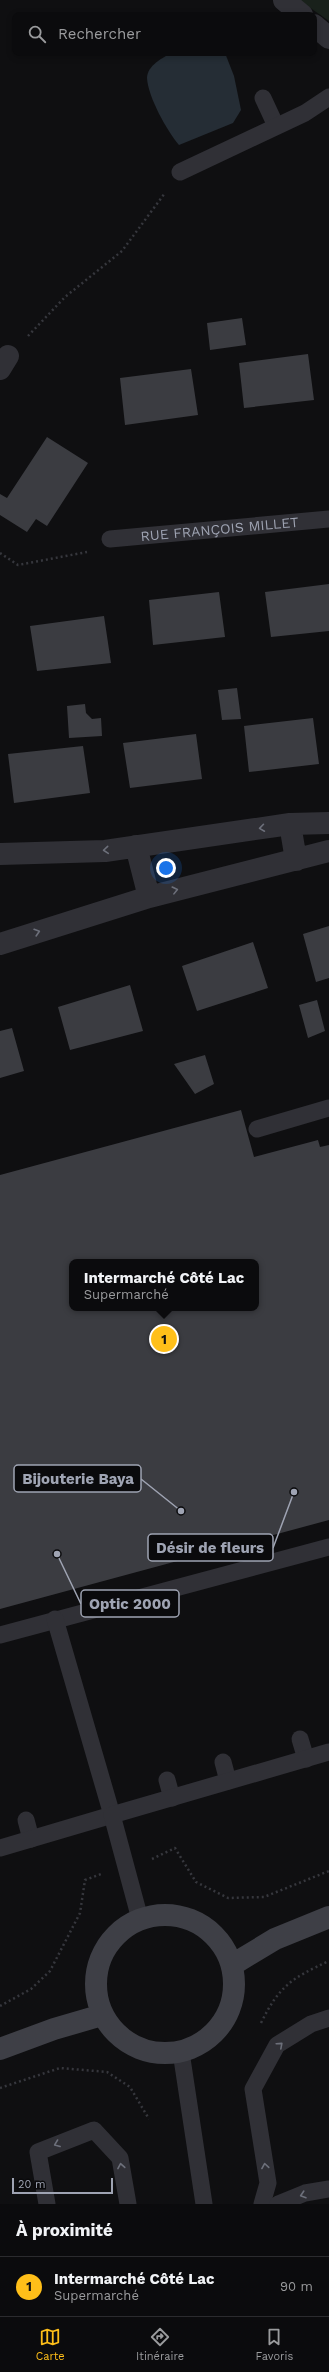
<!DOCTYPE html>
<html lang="fr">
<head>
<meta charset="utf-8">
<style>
	:root { --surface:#0b0b0d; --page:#141416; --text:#f1f3f6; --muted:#9a9b9d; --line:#2b2b2e; --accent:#ffbf19 }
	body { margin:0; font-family:"Work Sans",sans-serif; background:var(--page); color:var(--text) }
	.scale { position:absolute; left:12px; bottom:10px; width:101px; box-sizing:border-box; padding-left:4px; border:2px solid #9fa4b3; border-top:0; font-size:11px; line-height:14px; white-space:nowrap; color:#9fa4b3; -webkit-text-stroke:3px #0a0a0c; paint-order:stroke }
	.you { position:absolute; left:166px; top:868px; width:14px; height:14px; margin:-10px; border:3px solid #fff; border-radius:50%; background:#1a73e8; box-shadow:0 0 0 6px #1a73e833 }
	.badge { display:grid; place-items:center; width:26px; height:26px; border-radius:50%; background:var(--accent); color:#111; font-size:13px; font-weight:700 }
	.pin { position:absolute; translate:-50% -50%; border:2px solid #fff; box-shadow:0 1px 4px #0006 }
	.popup { position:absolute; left:69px; top:1259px; width:190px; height:52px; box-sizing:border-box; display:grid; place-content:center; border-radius:8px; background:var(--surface); filter:drop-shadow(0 1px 3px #0005); font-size:13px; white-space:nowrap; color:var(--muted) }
	.popup b { font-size:15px; color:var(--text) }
	.popup::after { content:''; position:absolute; left:50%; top:100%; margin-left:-8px; border:8px solid transparent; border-top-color:var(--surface) }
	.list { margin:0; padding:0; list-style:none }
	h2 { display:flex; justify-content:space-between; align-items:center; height:52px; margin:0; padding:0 16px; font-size:17px }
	h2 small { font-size:13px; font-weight:400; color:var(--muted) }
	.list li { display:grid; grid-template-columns:26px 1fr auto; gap:12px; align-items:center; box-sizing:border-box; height:60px; padding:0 16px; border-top:1px solid var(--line) }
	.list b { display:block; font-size:15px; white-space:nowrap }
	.list p { margin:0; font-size:13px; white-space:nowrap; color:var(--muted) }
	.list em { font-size:13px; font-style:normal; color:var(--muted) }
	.icon { flex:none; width:22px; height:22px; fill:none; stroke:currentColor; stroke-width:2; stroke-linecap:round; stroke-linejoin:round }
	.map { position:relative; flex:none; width:329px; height:2204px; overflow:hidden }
	.search { position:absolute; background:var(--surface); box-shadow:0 2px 6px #0003; left:12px; right:12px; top:12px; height:44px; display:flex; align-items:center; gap:10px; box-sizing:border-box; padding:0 14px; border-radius:8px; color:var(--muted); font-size:15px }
	.sheet { height:112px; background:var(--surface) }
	nav { display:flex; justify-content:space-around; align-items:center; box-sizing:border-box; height:56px; border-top:1px solid var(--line); background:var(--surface); font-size:11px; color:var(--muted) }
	nav a { display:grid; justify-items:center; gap:2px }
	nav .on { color:var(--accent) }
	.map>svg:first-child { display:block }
	.green { fill:#19211b }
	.water { fill:#252d35 }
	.building { fill:#3b3c41; fill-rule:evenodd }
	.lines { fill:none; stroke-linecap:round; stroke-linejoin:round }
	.path { stroke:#36373d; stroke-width:2.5; stroke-dasharray:2 3; stroke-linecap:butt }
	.service { stroke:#303036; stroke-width:17 }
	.minor { stroke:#303036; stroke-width:22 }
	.tertiary { stroke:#303036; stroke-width:22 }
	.secondary { stroke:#3e3f46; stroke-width:22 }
	.oneway { stroke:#6d707b }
	.labels { text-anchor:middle; stroke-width:3; stroke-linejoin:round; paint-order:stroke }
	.street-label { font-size:14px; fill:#9fa4b3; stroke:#0a0a0c }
	.leader { fill:none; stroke:#9fa4b3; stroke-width:1.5 }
	.callout-dot { fill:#9fa4b3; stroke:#0a0a0c; stroke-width:1.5 }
	.callout { fill:#0a0a0c; stroke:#9fa4b3; stroke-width:1.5 }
	.callout-label { font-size:15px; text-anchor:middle; font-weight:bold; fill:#9fa4b3 }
</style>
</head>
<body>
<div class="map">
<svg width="329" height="2204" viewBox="0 0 329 2204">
	<rect width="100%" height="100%" fill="#0f0f11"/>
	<path class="green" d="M299 0H329V21Z"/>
	<path class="water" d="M172 53H225L234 76 241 110 233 123 179 145C167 131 148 97 147 78 147 66 163 57 172 53Z"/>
	<path class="building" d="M242 318 246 345 210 350 207 323Z
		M308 354 314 400 244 408 239 363Z
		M191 369 198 415 125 425 120 378Z
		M47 437 88 463 47 526 36 519 27 532 0 515V494L7 498Z
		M329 584V631L271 637 265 592Z
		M219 592 225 637 153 645 149 600Z
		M104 616 111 663 37 671 30 626Z
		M237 688 241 719 222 720 218 690Z
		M85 704 86 713 92 719 101 718 102 736 69 738 67 706Z
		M313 718 319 764 249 772 244 726Z
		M196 734 202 779 130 788 123 743Z
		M83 746 90 793 14 803 8 754Z
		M329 926V978L316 982 303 934Z
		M253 942 268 988 197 1011 182 966Z
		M130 985 143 1031 70 1050 58 1007Z
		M317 1000 325 1031 308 1038 299 1005Z
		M12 1028 24 1071 0 1078V1031Z
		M205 1055 214 1084 195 1094 174 1064Z
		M241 1110 254 1157 318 1140 320 1147 329 1145V1520L0 1609V1175ZM72 1262H256V1308H72Z"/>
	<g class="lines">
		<path class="path" d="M28 336 65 297 122 251 165 193
			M0 553 18 565 87 552
			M152 1859 175 1848 196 1882 228 1898 264 1897 329 1871
			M0 2006 31 1989 50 1971 80 1913 85 1880 101 1874
			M261 2023C279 1986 292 1978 329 1961
			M0 2088 60 2068 107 2072 130 2087 149 2119"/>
		<g class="service">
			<path d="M263 98 276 126"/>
			<path d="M180 172 305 113 329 97"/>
			<path id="s1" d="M110 539 329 519"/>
			<path d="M257 1129 329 1108"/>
			<path d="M0 1635 329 1547"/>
			<path d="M300 1739 306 1759"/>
			<path d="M223 1762 228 1781"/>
			<path d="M167 1780 172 1798"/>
			<path d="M26 1820 31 1839"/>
			<path d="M0 1848 112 1815 55 1619"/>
			<path d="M140 1919 112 1815 329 1752"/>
			<path d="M181 2052 204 2204"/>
			<path d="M47 2204 38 2152 94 2130 120 2158 128 2204"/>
			<path d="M262 2204 268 2183 253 2089 277 2045 311 2024 329 2018"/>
			<path d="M278 2204 305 2193 329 2189"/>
		</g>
		<path class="minor" d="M0 369 8 356
			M290 824 296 860
			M136 846 149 897
			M0 854 105 851 290 824 329 823
			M0 944 149 897 329 851"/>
		<path class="tertiary" d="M284 0 302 15
			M314 25 329 38"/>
		<path class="secondary" d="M96 1984a69 69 0 1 1 138 0a69 69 0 1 1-138 0Z
			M232 1965 275 1939 329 1917
			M0 2049 54 2029 102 2015"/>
	</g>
	<defs><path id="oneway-chevron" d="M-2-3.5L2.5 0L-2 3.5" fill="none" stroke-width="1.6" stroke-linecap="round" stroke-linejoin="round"/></defs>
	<g class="oneway">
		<use href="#oneway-chevron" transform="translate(262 828) rotate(172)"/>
		<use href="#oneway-chevron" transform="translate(106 850) rotate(175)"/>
		<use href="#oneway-chevron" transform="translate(175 890) rotate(-14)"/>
		<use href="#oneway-chevron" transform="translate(37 932) rotate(-17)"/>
		<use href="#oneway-chevron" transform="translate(280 2045) rotate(-42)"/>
		<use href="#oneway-chevron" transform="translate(57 2144) rotate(159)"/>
		<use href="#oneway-chevron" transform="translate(121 2166) rotate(-100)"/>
		<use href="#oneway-chevron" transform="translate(265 2166) rotate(-99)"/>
		<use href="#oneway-chevron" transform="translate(303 2195) rotate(162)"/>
	</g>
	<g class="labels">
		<g class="street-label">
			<text dy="5" stroke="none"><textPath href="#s1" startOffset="110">RUE FRANÇOIS MILLET</textPath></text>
		</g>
	</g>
	<path class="leader" d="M181 1511L141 1479M294 1492L273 1548M57 1554L81 1604"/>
	<g class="callout-dot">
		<circle cx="181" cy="1511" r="4"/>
		<circle cx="294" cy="1492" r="4"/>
		<circle cx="57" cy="1554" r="4"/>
	</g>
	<g class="callout">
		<rect x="14" y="1465" width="127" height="27" rx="4"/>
		<rect x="148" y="1534" width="125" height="27" rx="4"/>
		<rect x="81" y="1590" width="98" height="27" rx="4"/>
	</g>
	<g class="callout-label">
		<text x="78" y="1484">Bijouterie Baya</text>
		<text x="210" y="1553">Désir de fleurs</text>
		<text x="130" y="1609">Optic 2000</text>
	</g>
</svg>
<div class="scale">20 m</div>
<div class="you"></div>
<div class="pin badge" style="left:164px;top:1339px">1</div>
<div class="popup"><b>Intermarché Côté Lac</b>Supermarché</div>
<div class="search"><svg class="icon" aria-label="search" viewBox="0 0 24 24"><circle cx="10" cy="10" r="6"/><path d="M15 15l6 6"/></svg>Rechercher</div>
</div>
<section class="sheet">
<h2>À proximité<small></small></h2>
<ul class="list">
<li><span class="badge">1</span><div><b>Intermarché Côté Lac</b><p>Supermarché</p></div><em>90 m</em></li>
</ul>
</section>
<nav>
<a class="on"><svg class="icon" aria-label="map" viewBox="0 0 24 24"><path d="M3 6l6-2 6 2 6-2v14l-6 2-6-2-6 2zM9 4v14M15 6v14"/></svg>Carte</a>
<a><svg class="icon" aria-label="directions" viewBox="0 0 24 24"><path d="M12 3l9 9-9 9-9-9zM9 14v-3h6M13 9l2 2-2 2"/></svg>Itinéraire</a>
<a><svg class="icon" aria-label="saved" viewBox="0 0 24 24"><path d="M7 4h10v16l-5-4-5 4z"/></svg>Favoris</a>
</nav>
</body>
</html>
